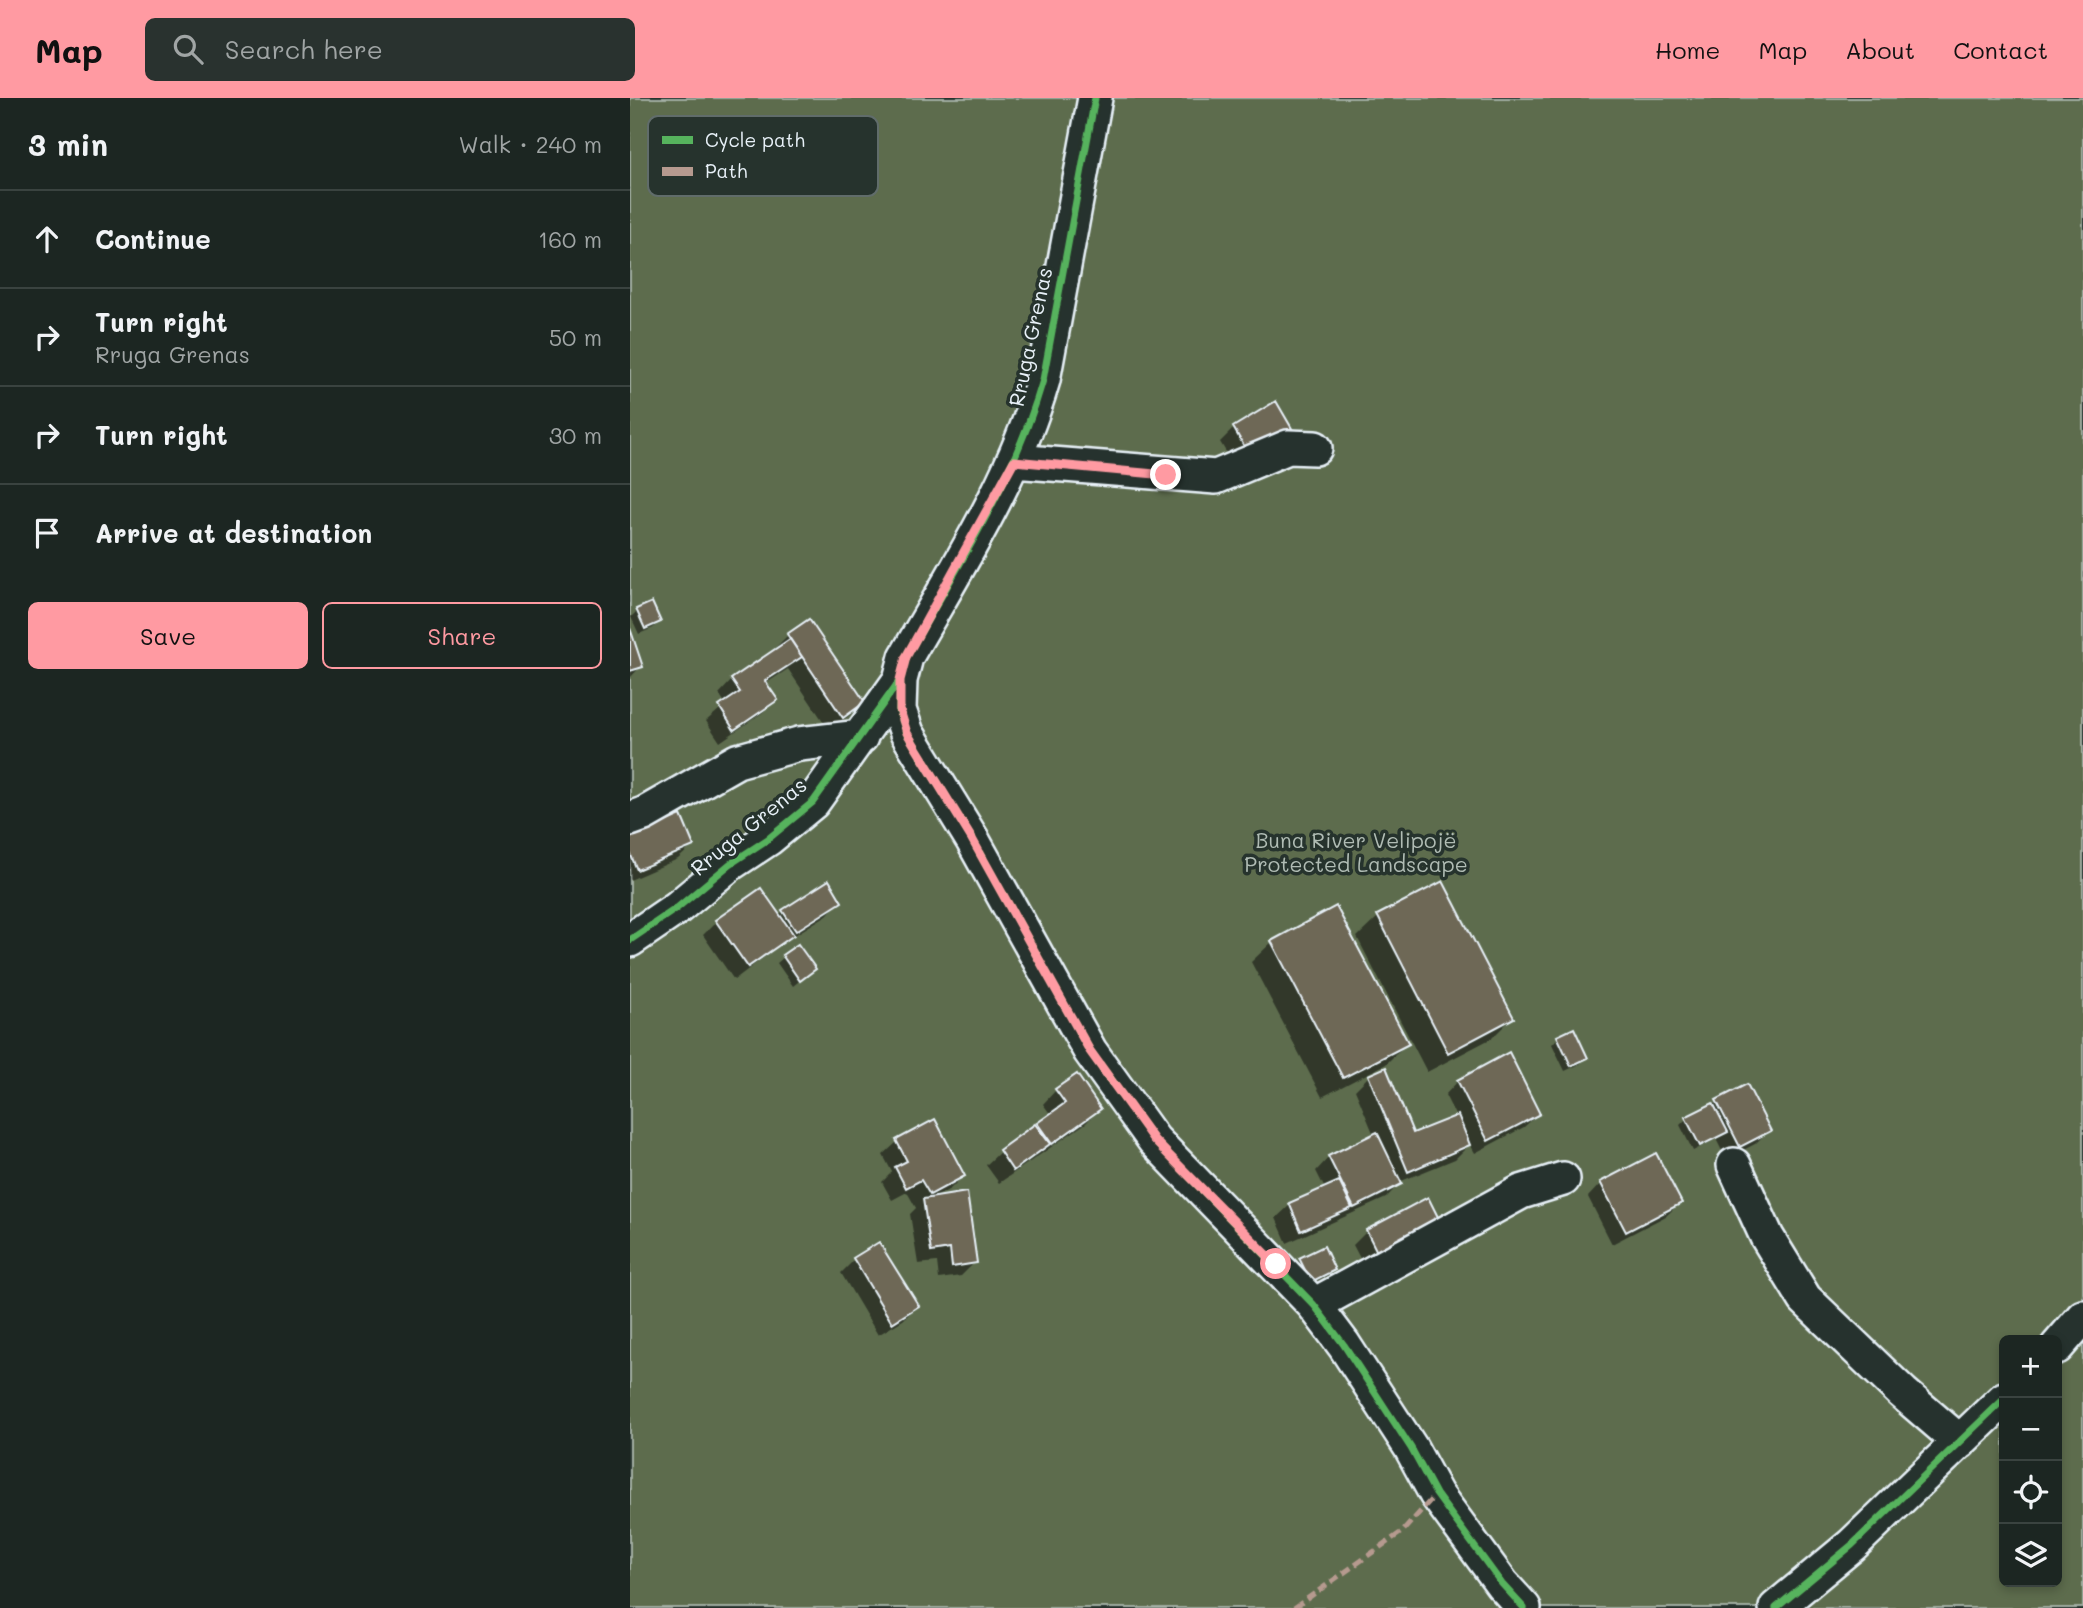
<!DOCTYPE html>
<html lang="en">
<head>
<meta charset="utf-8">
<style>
	:root { --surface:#1c2622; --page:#29322f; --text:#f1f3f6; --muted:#a0a5a5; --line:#3a4340; --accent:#ff9aa2 }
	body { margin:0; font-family:Mali,sans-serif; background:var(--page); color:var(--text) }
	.controls { position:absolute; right:21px; bottom:21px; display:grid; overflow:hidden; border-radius:10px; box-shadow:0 4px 10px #0003 }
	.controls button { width:63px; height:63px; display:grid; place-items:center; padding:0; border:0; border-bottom:2px solid var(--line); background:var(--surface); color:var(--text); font:35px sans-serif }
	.stop { position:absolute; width:21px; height:21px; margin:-16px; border:5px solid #ff9aa2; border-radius:50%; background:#fff }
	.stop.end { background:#ff9aa2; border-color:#fff; box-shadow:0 2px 7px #0008 }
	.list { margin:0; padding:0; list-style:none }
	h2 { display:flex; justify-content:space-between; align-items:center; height:91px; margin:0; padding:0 28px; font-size:30px }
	h2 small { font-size:23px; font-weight:400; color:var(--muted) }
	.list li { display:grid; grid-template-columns:46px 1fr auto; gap:21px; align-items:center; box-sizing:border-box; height:98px; padding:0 28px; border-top:2px solid var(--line) }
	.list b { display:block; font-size:26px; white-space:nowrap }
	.list p { margin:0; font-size:23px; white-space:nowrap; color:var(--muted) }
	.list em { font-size:23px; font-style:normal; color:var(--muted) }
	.actions { display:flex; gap:14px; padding:21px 28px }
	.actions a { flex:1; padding:16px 0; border:2px solid var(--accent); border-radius:10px; text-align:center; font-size:24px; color:var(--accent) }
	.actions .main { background:var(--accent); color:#111 }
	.icon { flex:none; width:38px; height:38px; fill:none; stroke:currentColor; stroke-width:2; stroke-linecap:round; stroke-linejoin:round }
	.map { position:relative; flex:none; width:1453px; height:1510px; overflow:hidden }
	header { display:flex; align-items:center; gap:42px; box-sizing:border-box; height:98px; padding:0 35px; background:var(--accent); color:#111 }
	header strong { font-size:33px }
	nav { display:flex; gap:38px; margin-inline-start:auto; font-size:24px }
	.search { width:490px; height:63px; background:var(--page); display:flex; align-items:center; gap:18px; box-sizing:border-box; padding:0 24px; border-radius:10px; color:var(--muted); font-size:26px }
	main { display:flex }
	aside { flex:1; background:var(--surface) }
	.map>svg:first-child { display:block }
	.green { fill:#5d6c4e; stroke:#a2aea3; stroke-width:2; fill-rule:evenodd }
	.shadow { fill:#0007 }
	.building { fill:#6e6757; stroke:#e8f1f8; stroke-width:2 }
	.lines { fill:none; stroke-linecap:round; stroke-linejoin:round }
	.minor-casing { stroke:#e8f1f8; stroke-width:38 }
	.minor { stroke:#26332d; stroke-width:33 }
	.quiet { stroke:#b69a8f; stroke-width:5; stroke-dasharray:10 5; stroke-linecap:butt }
	.cycleway-casing { stroke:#26332d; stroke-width:11 }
	.cycleway { stroke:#56b35d; stroke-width:7 }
	.route { stroke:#ff9aa2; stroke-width:9 }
	.labels { text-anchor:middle; stroke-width:7; stroke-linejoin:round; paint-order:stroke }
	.street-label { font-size:21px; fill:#e8f1f8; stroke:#26332d }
	.park-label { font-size:21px; fill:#b0bcb4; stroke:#26332d }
	.key { fill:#26332d; stroke:#606c6a; stroke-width:2 }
	.key-label { font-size:19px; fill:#e8f1f8 }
</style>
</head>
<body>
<header>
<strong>Map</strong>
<div class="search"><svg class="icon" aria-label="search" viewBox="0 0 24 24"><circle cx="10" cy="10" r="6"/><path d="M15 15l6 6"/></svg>Search here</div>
<nav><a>Home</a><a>Map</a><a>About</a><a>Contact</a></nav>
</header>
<main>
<aside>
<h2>3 min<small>Walk · 240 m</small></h2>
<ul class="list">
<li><svg class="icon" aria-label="ahead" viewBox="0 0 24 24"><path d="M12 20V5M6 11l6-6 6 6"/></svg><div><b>Continue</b></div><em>160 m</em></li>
<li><svg class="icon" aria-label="right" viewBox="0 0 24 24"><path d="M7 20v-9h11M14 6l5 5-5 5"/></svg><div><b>Turn right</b><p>Rruga Grenas</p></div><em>50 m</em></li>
<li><svg class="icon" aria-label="right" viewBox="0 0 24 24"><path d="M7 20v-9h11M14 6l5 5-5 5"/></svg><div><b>Turn right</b></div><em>30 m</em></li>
<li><svg class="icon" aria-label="arrive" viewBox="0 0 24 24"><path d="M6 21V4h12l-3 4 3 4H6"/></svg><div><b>Arrive at destination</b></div></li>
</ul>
<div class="actions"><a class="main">Save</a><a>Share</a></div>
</aside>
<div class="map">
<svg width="1453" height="1510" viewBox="0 0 1453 1510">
	<rect width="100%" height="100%" fill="#26332d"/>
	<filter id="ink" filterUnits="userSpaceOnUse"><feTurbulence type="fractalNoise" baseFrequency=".0143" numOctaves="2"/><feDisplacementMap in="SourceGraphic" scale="14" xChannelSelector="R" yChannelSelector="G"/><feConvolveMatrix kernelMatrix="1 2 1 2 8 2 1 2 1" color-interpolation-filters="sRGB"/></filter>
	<g filter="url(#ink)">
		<path class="green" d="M0 0H1453V1510H0ZM1374 1242H1427V1484H1374Z"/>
		<path class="shadow" d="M645 305 607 372 590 344 604 330Z
			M7 513 29 524 23 530 9 536 1 519Z
			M179 524 233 604 219 618 199 632 158 571 135 586 146 602 132 615 90 644 76 623 96 606 89 596 102 582 146 553 144 551 158 537Z
			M0 535 11 568 0 580Z
			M0 741 62 748 48 761 0 782Z
			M210 803 197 817 155 843 104 882 73 837 86 824 148 818 153 813Z
			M748 819 882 920 862 940 797 974 727 839Z
			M642 844 777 945 756 966 692 999 621 864Z
			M167 848 184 871 163 888 147 865Z
			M943 932 956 959 950 966 935 973 922 946 928 940Z
			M739 978 782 1037 826 1019 815 997 828 983 908 1016 894 1029 845 1055 840 1046 825 1061 769 1084V1086L756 1100 657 1145 646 1120 660 1107 695 1091 686 1073 699 1059 744 1037 725 992Z
			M426 992 469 1011 456 1025 369 1085 356 1067 370 1054 421 1017 413 1006Z
			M1087 1004 1139 1032 1125 1046 1096 1061 1086 1041 1063 1053 1050 1027 1056 1021 1083 1008Z
			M305 1024 333 1078 320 1091 302 1101 345 1164 331 1178 309 1181 307 1164 288 1166 280 1116 286 1110 277 1094 262 1102 252 1084 262 1074 253 1057 267 1044Z
			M971 1085 1050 1105 1036 1118 982 1146 958 1099Z
			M797 1101 734 1168 723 1147 737 1133Z
			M249 1146 287 1208 273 1222 248 1237 211 1175 224 1162Z
			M670 1161 703 1172 697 1178 674 1189 664 1167Z"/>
		<path class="building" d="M646 303 664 334 621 360 603 329Z
			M22 504 31 524 15 531 6 511Z
			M179 521 235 604 213 620 157 536Z
			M0 530 13 569 0 573Z
			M160 541 172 559 135 583 148 602 104 632 89 608 110 594 101 581Z
			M51 717 64 748 7 772 0 755V739Z
			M199 782 212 804 166 833 152 812Z
			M813 783 884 920 818 955 747 817Z
			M131 790 164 837 118 869 85 822Z
			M706 808 779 946 713 980 641 843Z
			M168 846 186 871 170 883 152 857Z
			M944 930 958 960 941 968 927 938Z
			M879 954 910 1016 858 1043 827 982Z
			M756 969 783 1035 828 1017 840 1047 778 1074 738 977Z
			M447 976 471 1011 422 1046 407 1025 435 1005 425 991Z
			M1117 986 1141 1033 1110 1049 1086 1002Z
			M1083 1005 1098 1034 1070 1048 1055 1019Z
			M305 1021 335 1078 300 1097 291 1082 276 1090 265 1069 277 1063 266 1042Z
			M405 1026 420 1046 383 1073 369 1052Z
			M747 1034 772 1086 724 1110 698 1058Z
			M1026 1055 1052 1105 996 1134 970 1084Z
			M709 1083 722 1110 671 1133 659 1105Z
			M337 1094 347 1165 322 1169 320 1151 301 1154 293 1101Z
			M798 1099 810 1123 748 1156 736 1132Z
			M249 1144 289 1208 262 1225 223 1160Z
			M694 1148 705 1172 681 1184 669 1160Z"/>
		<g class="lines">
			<defs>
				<path id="minor" d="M384 363 586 379 658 349 685 350
					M270 582 269 612 277 635 342 741 460 953 524 1042 684 1207 714 1247 781 1350 806 1396 872 1486 894 1510
					M0 721 14 716 107 663 169 646 231 639
					M0 842 47 810 100 766 138 741 183 704 270 582 276 559C327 470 384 382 413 282L465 0
					M1104 1067 1137 1139 1175 1201 1273 1295 1330 1344
					M684 1207 891 1094 933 1081
					M1427 1249 1453 1219
					M1146 1510 1222 1447 1374 1301"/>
			</defs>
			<use href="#minor" class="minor-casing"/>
			<use href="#minor" class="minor"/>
			<path class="quiet" d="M664 1510 773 1433 806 1396"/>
			<defs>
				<path id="cycleway" d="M270 582 269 612 277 635 342 741 460 953 524 1042 684 1207 714 1247 781 1350 806 1396 872 1486 894 1510
					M0 842 47 810 100 766 138 741 183 704 270 582 276 559C327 470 384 382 413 282L465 0
					M1146 1510 1222 1447 1374 1301"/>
			</defs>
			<use href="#cycleway" class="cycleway-casing"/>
			<use href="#cycleway" class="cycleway"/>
		</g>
	</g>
	<g class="lines" filter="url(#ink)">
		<path class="route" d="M536 377 384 363 276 559 270 582V612L277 635 342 741 460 953 524 1042 646 1166"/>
	</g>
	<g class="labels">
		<g class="street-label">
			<text transform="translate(401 239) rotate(-78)" y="7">Rruga Grenas</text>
			<text transform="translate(119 729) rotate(-39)" y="7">Rruga Grenas</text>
		</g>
		<g class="park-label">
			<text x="726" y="750">Buna River Velipojë<tspan x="726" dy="24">Protected Landscape</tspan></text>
		</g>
	</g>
	<rect x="18" y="18" width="230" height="80" rx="10" class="key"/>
	<rect x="32" y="38" width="31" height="8" fill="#56b35d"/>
	<rect x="32" y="69" width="31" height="9" fill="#b69a8f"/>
	<g class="key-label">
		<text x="75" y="49">Cycle path</text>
		<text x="75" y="80">Path</text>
	</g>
</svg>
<div class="controls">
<button>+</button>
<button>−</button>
<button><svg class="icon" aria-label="locate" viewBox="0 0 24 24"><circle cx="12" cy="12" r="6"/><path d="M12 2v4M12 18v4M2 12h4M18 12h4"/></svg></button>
<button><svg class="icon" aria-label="layers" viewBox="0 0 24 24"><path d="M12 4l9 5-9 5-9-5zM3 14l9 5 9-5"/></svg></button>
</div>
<div class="stop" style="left:646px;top:1166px"></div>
<div class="stop end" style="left:536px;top:377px"></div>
</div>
</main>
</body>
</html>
